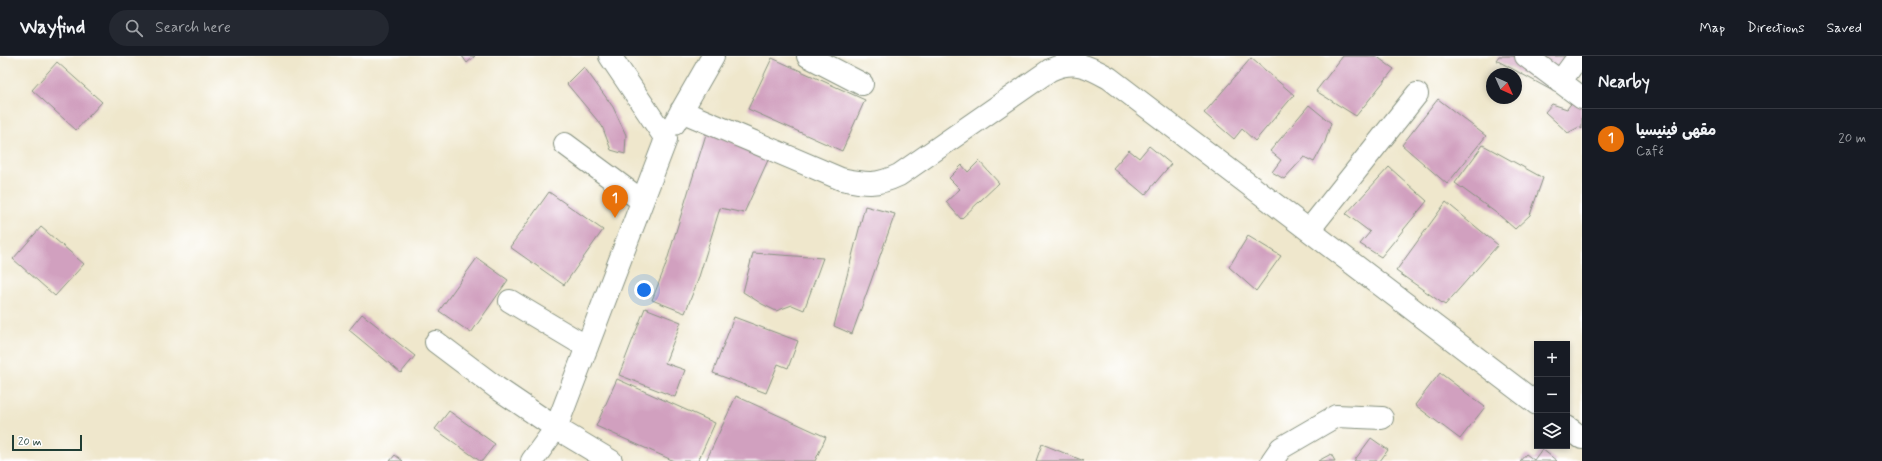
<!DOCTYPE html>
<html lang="en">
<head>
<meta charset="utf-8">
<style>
	:root { --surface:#171b24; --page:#242831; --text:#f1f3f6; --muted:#9ea1a6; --line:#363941; --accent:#b45309 }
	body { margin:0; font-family:Mynerve,"Playpen Sans Arabic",sans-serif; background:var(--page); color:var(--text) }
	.controls { position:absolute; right:12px; bottom:12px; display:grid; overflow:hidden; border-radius:0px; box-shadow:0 2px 6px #0003 }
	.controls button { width:36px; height:36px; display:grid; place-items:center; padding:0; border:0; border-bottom:1px solid var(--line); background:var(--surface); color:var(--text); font:20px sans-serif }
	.compass { position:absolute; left:1486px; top:12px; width:36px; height:36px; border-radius:50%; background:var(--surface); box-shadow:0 2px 6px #0003; rotate:135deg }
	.scale { position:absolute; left:12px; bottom:10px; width:70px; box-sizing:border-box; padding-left:4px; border:2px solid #1f3d34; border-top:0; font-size:11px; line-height:14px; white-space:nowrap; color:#1f3d34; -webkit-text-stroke:3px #fff; paint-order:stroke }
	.you { position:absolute; left:644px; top:234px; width:14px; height:14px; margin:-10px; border:3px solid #fff; border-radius:50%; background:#1a73e8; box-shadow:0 0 0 6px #1a73e833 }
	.badge { display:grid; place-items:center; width:26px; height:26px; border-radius:50%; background:var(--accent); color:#fff; font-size:13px; font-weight:700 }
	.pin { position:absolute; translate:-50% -33px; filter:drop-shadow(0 1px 2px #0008) }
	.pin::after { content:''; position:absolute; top:21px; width:14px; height:12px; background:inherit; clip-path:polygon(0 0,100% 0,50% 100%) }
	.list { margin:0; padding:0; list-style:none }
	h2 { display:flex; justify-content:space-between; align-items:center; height:52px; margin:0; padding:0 16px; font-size:17px }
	h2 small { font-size:13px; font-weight:400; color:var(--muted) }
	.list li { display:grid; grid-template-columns:26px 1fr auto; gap:12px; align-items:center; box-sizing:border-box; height:60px; padding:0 16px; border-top:1px solid var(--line) }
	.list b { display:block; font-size:15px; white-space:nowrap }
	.list p { margin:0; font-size:13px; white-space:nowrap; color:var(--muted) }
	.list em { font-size:13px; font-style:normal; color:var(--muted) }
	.icon { flex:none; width:22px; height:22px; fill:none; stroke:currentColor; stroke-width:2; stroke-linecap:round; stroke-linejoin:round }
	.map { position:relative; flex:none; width:1582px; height:405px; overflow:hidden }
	header { display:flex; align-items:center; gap:24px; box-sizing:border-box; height:56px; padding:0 20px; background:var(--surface); border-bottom:1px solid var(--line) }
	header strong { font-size:19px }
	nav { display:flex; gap:22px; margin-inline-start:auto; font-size:14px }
	.search { width:280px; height:36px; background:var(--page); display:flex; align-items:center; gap:10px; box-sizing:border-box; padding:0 14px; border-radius:22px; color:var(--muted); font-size:15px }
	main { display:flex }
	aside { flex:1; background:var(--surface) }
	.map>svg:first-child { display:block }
	.building { fill:#d1a0bf }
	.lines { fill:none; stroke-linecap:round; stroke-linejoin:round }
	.minor-casing { stroke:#879280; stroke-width:24 }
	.major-casing { stroke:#879280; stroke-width:24 }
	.minor { stroke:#fff; stroke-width:22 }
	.major { stroke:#fff; stroke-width:22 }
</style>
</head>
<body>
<header>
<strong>Wayfind</strong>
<div class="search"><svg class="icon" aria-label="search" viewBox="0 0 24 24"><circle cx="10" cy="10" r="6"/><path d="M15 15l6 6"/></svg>Search here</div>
<nav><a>Map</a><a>Directions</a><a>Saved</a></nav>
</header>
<main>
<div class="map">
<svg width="1582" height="405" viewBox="0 0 1582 405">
	<rect width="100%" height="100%" fill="#fff"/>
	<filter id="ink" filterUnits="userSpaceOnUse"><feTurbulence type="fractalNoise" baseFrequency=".025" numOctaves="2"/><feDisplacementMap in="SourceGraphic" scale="8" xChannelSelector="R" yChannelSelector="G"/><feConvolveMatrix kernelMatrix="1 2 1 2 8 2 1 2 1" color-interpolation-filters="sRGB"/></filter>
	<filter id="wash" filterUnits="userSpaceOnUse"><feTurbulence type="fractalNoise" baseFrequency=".012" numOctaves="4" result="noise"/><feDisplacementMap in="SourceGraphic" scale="16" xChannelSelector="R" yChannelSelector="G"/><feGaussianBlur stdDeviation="0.9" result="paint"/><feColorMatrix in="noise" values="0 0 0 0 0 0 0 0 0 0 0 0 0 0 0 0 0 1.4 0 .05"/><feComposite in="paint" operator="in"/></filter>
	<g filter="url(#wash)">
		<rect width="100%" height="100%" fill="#efe7cc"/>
		<g id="blocks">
			<path class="building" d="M462 0H475L467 7Z
				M1343 0H1376L1394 13 1356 60 1316 35Z
				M1499 0H1575L1553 35 1496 4Z
				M772 2 865 44 842 95 748 53Z
				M1251 2 1294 39 1255 85 1242 73 1234 83 1204 57Z
				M57 6 102 46 76 74 32 34Z
				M584 11 613 51 626 79 625 98 611 94 602 70 567 28Z
				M1582 33V73L1579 71 1568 77 1545 56 1552 48 1567 53Z
				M1438 43 1486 80 1447 128 1402 89Z
				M1309 49 1331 67 1325 86 1314 106 1304 101 1284 123 1272 116 1281 104 1270 95Z
				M707 75 769 102 744 157 720 152 698 224 685 257 652 244 665 211Z
				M1483 89 1543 122 1530 159 1515 173 1499 159 1455 127Z
				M1149 90 1171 108 1145 139 1113 112 1129 94 1139 102Z
				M979 105 999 127 961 163 946 146 960 133 949 122 962 109 968 116Z
				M1389 111 1427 145 1381 201 1360 188 1370 176 1346 158Z
				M549 136 603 174 564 229 510 191Z
				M1446 146 1498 189 1445 249 1396 215Z
				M865 150 895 158 852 278 834 270Z
				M41 171 84 208 55 240 13 203Z
				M1248 180 1281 200 1256 235 1229 211Z
				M753 197 823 202 804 254 792 249 776 255 762 248 743 236Z
				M477 202 508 224 471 277 439 255Z
				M645 252 681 266 665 307 685 314 675 341 619 319Z
				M362 258 415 300 401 317 349 274Z
				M734 261 798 285 788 312 778 308 766 337 713 317Z
				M1440 317 1485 351 1460 383 1415 349Z
				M617 323 715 367 698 405H674L596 370Z
				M736 340 826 381 815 405H706Z
				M449 355 495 388 482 405H480L435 373Z
				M1371 382 1388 394 1380 405H1354Z
				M1042 388 1084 405H1036Z
				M1542 393 1557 405H1520L1526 398 1534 404Z
				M1331 398 1335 405H1318Z
				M395 399 403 405H390Z"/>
		</g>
	</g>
	<g filter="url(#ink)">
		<use href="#blocks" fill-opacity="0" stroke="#879280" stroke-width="1"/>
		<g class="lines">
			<defs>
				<path id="minor" d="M808 0 862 28
					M1526 0 1582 42
					M1560 26 1579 0
					M681 55 841 123C866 128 876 130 899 119L1050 14C1074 3 1088 10 1109 22L1537 348
					M674 68 713 0
					M565 88 642 145
					M1309 174 1417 38
					M510 245 587 291
					M436 286 497 332 556 372 666 83 610 0
					M1567 371 1582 382
					M1272 405 1281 392 1336 360 1382 362"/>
				<path id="major" d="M532 405 556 372 611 405"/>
			</defs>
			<use href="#minor" class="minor-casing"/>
			<use href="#major" class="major-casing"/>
			<use href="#minor" class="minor"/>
			<use href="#major" class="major"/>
		</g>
	</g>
</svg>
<div class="controls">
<button>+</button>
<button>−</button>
<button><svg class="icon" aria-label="layers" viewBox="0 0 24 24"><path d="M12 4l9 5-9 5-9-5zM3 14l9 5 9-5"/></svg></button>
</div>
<svg class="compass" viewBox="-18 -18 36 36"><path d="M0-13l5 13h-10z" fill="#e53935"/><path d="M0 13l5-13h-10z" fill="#9ea1a6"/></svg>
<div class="scale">20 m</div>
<div class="you"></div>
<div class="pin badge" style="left:615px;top:162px;background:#e8710a">1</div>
</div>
<aside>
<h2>Nearby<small></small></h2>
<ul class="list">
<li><span class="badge" style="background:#e8710a">1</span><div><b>مقهى فينيسيا</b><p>Café</p></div><em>20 m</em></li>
</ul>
</aside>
</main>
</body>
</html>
